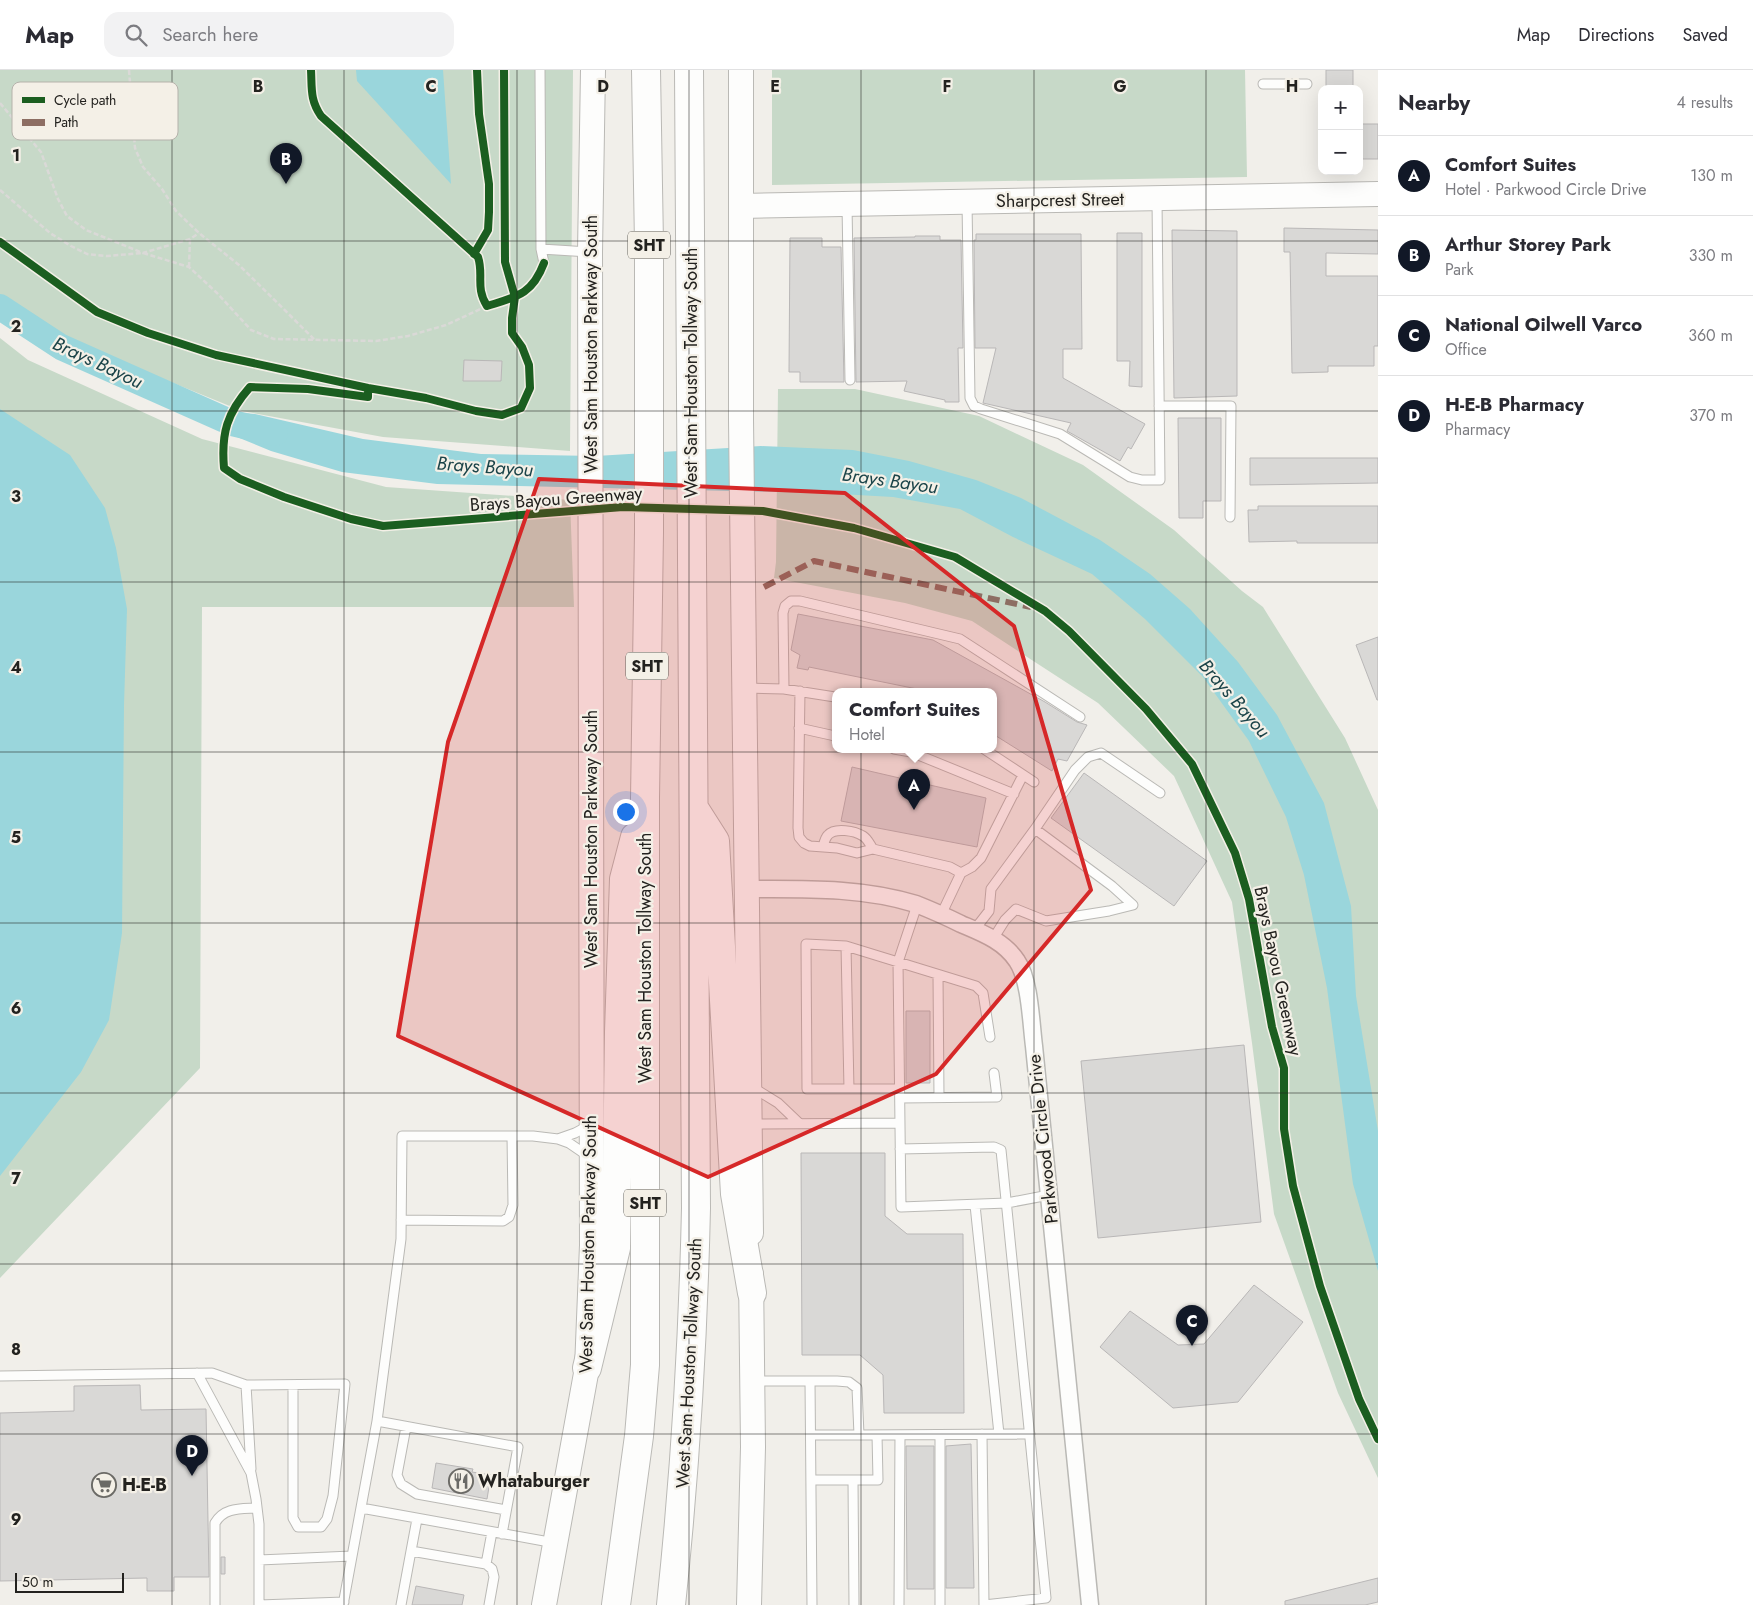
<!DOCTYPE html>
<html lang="en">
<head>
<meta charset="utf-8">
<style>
	:root { --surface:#fff; --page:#f2f2f3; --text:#2b2b33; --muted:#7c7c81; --line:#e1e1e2; --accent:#111827 }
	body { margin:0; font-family:Jost,sans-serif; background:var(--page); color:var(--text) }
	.controls { position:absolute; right:15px; top:15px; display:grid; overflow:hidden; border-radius:10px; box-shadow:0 5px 20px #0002 }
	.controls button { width:45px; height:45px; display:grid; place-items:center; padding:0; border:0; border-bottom:1px solid var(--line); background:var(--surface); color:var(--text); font:25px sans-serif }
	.scale { position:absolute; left:15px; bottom:12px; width:109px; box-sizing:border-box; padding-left:5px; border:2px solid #23221f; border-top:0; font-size:14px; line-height:18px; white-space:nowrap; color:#23221f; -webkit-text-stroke:4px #f4f0e7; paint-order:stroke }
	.you { position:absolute; left:625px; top:741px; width:18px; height:18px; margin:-12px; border:4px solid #fff; border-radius:50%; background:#1a73e8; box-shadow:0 0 0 8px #1a73e833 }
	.badge { display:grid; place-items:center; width:32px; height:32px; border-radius:50%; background:var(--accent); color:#fff; font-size:16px; font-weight:700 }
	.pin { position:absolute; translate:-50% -41px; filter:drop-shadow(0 1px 2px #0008) }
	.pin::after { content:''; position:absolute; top:26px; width:18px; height:15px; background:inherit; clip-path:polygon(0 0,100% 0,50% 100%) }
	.popup { position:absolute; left:832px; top:618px; width:165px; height:65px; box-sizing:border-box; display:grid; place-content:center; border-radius:10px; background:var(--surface); filter:drop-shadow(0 1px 4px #0005); font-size:16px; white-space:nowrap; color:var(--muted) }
	.popup b { font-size:19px; color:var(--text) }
	.popup::after { content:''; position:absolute; left:50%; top:100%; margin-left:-10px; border:10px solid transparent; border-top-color:var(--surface) }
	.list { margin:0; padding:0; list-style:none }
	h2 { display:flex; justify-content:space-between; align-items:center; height:65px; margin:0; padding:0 20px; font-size:21px }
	h2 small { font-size:16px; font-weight:400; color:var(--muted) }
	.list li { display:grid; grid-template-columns:32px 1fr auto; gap:15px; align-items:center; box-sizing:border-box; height:80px; padding:0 20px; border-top:1px solid var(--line) }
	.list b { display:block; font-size:19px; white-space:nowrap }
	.list p { margin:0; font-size:16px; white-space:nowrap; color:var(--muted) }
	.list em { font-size:16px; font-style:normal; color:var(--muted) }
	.icon { flex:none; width:28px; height:28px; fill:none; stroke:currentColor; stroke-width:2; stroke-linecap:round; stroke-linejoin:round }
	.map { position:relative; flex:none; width:1378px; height:1535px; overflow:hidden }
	header { display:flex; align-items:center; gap:30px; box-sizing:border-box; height:70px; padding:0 25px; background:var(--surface); border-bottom:1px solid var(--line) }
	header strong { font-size:24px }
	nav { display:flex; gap:28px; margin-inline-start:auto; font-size:18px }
	.search { width:350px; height:45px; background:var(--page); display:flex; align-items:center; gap:12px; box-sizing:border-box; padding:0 18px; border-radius:15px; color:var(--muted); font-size:19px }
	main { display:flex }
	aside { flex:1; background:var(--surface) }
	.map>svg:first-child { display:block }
	.green { fill:#c7d9c8 }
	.water { fill:#9ad6dc }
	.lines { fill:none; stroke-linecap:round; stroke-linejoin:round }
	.river { stroke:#9ad6dc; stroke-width:26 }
	.building { fill:#d9d8d6; stroke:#b9b7b7 }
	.lane-casing { stroke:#bab9b5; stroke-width:11 }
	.street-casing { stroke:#bab9b5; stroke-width:19 }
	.secondary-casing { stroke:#bab9b5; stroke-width:26 }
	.highway-casing { stroke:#bab9b5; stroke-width:30 }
	.path { stroke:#dad9d7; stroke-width:2.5; stroke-dasharray:5 2.5; stroke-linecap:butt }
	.lane { stroke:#fdfdfc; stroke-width:9 }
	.street { stroke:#fdfdfc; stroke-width:16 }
	.secondary { stroke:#fdfdfc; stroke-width:24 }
	.highway { stroke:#fdfdfc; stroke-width:28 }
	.quiet { stroke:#8d6e63; stroke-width:6; stroke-dasharray:12 6; stroke-linecap:butt }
	.cycleway-casing { stroke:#f4f0e7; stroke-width:11 }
	.cycleway { stroke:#1b5e20; stroke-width:8 }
	.marked { fill:#d62828; fill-opacity:0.2; stroke:#d62828; stroke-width:4; stroke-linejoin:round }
	.grid { fill:none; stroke:#23221f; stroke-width:1; stroke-opacity:0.55 }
	.labels { text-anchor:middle; stroke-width:4.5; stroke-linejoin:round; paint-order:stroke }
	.shield { fill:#f4f0e7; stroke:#62605b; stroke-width:1 }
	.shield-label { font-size:16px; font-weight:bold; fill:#23221f }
	.street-label { font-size:18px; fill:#23221f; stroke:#f4f0e7 }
	.poi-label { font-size:18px; font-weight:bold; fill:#23221f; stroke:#f4f0e7; text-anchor:start }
	.water-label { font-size:19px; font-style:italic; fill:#1b4449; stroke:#f4f0e7 }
	.key { fill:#f4f0e7; stroke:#b5b2ab; stroke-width:1 }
	.key-label { font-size:14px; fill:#23221f }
	.grid-label { font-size:16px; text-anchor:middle; font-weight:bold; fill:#23221f; stroke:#f4f0e7; stroke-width:4.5; stroke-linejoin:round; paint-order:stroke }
</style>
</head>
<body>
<header>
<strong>Map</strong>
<div class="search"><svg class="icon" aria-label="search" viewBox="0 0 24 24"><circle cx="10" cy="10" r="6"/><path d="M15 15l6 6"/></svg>Search here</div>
<nav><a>Map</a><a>Directions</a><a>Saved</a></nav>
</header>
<main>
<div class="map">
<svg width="1378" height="1535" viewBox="0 0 1378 1535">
	<rect width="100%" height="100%" fill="#f1efea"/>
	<path class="green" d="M0 0H573L570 381 383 367 242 341 75 273 0 227Z
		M772 0H1245L1247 107 772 115Z
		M0 268 28 290 202 369 386 417 570 430 574 537H202L200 998 0 1208Z
		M778 319H855L979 346 1083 395 1174 460 1242 521 1263 537 1345 668 1378 740V1408L1338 1323 1274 1144 1252 973 1232 832 1174 706 1098 633 972 551 905 533 774 508 776 492Z"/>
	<path class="water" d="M356 0H443L451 114 357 11Z
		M0 339 70 385 105 438 116 478 127 539 124 635 122 863 109 950 81 1002 0 1106Z
		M243 343 255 344 363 369 481 384 596 386 761 376 853 380 909 391 976 410 1021 428 1100 470 1150 504 1190 539 1238 592 1277 645 1324 733 1351 836 1356 926 1378 1061V1201L1353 1114 1327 918 1304 805 1286 747 1249 671 1203 607 1145 549 1092 504 1013 467 960 439 893 427 822 423 437 414 342 402 271 381 237 367Z"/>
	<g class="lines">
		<path class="river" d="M0 237 61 277 232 353 275 363"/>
	</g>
	<path class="building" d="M1326 0H1353V19H1326Z
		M1359 54H1378V89H1359Z
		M1284 158 1378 160V184L1326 183V206H1378V276H1374V296H1328V302L1292 303 1290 182H1284Z
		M1172 160 1237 161V326L1174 328Z
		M1117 163H1142V317L1129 316 1130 291H1117Z
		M976 164H1081L1082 279H1063V308L1145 354 1131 379 1128 377 1120 391 1067 361 1071 353 983 333 996 278H975L974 170H976Z
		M915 166H940V170H961L963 278H958L959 332H945V330L904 321 907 311 856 312 854 168 915 167Z
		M790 168H822V177H841L844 312H800V302H789Z
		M464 290 502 291 501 311H463Z
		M1178 348H1221V431H1203V448H1179Z
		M1250 388H1378V413L1250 415Z
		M1258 436H1378V473H1297V471L1249 472 1248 440H1258Z
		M798 544 933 570 1045 632 1077 652 1087 655 1067 691 1058 689 1052 701 993 664V621H927L809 597 808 600 797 598 800 585 791 580Z
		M1378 567V630H1377L1356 575Z
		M852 697 986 728 977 777 841 751Z
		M1084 703 1207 791 1174 836 1051 748Z
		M906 941H930V1013H906Z
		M1244 975 1261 1152 1098 1168 1081 991Z
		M801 1083H885V1146L907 1164H963L964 1343H884L883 1305 860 1285H802Z
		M1254 1215 1303 1252 1238 1332 1173 1338 1100 1277 1130 1241 1178 1275 1204 1274Z
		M140 1315 141 1340 206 1339 209 1507H174V1521H147V1508L0 1511V1343L74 1341V1316Z
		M971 1374 974 1518H946V1376Z
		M906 1376H934V1519H907Z
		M436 1393 473 1399 472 1402 491 1405 487 1429 432 1418Z
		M221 1487H225V1504H221Z
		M1378 1508V1532L1365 1535H1285V1531Z
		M416 1516 464 1525 462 1535H412Z"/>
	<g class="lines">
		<defs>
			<path id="lane" d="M540 0 541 179 589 182
				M1263 14H1307
				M967 132 970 328 974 336 981 339 1060 364 1130 407 1142 410H1160L1157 130
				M847 135 850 310
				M541 179 544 193
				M1159 336H1231L1230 447
				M746 618 784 619 835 627
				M784 619 783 543 785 536 791 531H800L960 569 1080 647
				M800 621 798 758 799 767 804 773 810 776 837 778 857 783 873 779 950 797 961 803
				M799 658 835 666
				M894 679 911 682 1014 724
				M984 679 1034 712
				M1035 759 1075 700 1088 687 1101 683 1160 723
				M823 777C824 773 825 768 828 765 835 757 855 761 863 766 868 769 870 775 873 779
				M917 835 898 892 901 1137 1007 1133 1049 1125
				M941 845 961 803 972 797 981 788 1023 705
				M975 859 989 841 991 819 1035 759 1112 816 1133 835 1109 841 1046 851 1016 839 1005 850 993 869
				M846 876 849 1019
				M938 905 939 1027
				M752 1017 778 1033 799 1053
				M899 1019H807L806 874 846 876 976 916 983 923 990 967
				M900 1028 997 1027 994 1003
				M750 1054 900 1053
				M558 1069 575 1063 590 1055
				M900 1079 994 1077 1001 1080 1046 1528 984 1535 982 1364
				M975 1135 999 1364
				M401 1150 503 1151 509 1147 513 1135 512 1066
				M197 1303 251 1403 256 1429 259 1454V1535L344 1532
				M0 1306 212 1303 246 1315 345 1314 333 1426 327 1449 321 1457H298L293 1448V1315
				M753 1311H837L849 1312 857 1318 859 1365H811
				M810 1311 812 1535
				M246 1315 251 1399
				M377 1351 518 1377 502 1464
				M406 1357 397 1405 401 1414 417 1424 506 1440
				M859 1365 1030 1364
				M940 1365V1535
				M811 1410H878L877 1365
				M853 1410 854 1535
				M361 1438 555 1473
				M417 1449 411 1481 486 1494 492 1499 494 1507 489 1535
				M259 1490 352 1486
				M486 1494 492 1462
				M215 1535V1453C224 1437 241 1439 257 1438
				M343 1535 377 1351 401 1169 402 1066H533L558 1069 569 1073 588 1086
				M401 1535 411 1481
				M899 1535 900 1365"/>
			<path id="street" d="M747 819C803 819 861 817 916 834 931 840 947 847 961 854 982 863 1004 871 1017 891 1030 910 1031 953 1034 976L1090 1535"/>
			<path id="secondary" d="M741 0V350L751 1163
				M741 136 1378 124
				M544 1535 587 1298 592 1175 590 182 593 0
				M749 1535 753 1377 751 1204"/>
			<path id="highway" d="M694 738 715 771 735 1124 752 1223
				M587 1298 616 1178 619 962 624 809 635 767
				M616 1535 639 1366 645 1295V729L649 462V174L646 0
				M671 1535C685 1403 693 1271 696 1138L689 0"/>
		</defs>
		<use href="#lane" class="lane-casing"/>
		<use href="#street" class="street-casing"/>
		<use href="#secondary" class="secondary-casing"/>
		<use href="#highway" class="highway-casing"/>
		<path class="path" d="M129 0 135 78 143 97 162 119 176 141 199 163 239 195 315 270
			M0 33 41 82 58 129 67 146 86 160 143 183 190 169 199 163
			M0 120 50 163 71 176 87 184 107 186 143 183 189 197 217 223 251 260 274 269 376 271 408 266 446 255 487 236
			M189 197 190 169"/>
		<use href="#lane" class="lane"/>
		<use href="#street" class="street"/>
		<use href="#secondary" class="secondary"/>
		<use href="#highway" class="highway"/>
		<path class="quiet" d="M764 517 814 491 1031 537"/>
		<defs>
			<path id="cycleway" d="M311 0C312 19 310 30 321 46L478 187C484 205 475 217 487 236 516 227 532 225 544 193
				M0 172 97 242 148 263 216 285 368 318 426 328 476 341 502 345 521 338 530 318 529 295 522 277 512 263V248L515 227 505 192 504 0
				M474 184 488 160 489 142V114L479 44 477 0
				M368 318V327L308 319 250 317C227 343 221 363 224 398L240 409 284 427 351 449 383 456 623 437 763 441 854 458 955 487 1045 541 1069 561 1146 639 1192 694 1235 783 1249 829 1272 957 1284 998V1059L1293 1116 1320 1216 1359 1329 1378 1369"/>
		</defs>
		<use href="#cycleway" class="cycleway-casing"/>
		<use href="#cycleway" class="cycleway"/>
	</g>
	<path class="marked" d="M539 409 845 423 1014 556 1091 820 936 1004 708 1107 398 966 448 672Z"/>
	<path class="grid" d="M172 0V1535M344 0V1535M517 0V1535M689 0V1535M861 0V1535M1034 0V1535M1206 0V1535M0 171H1378M0 341H1378M0 512H1378M0 682H1378M0 853H1378M0 1023H1378M0 1194H1378M0 1364H1378"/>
	<defs>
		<symbol id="restaurant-ring" viewBox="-11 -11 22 22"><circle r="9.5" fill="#f4f0e7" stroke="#6b6a66" stroke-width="1.5"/><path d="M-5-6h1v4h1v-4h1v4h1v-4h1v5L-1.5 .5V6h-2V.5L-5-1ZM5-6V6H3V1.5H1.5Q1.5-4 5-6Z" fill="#6b6a66"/></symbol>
		<symbol id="supermarket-ring" viewBox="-11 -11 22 22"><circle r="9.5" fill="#f4f0e7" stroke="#6b6a66" stroke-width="1.5"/><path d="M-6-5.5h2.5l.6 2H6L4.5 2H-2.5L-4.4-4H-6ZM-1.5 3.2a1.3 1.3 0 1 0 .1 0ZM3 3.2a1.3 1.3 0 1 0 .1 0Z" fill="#6b6a66"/></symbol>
	</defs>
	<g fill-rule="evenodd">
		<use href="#restaurant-ring" x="447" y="1397" width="28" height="28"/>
		<use href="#supermarket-ring" x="90" y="1401" width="28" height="28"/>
	</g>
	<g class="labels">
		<g class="shield">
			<rect x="628" y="161.5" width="42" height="27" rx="4"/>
			<rect x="626" y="582.5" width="42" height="27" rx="4"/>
			<rect x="624" y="1119.5" width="42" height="27" rx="4"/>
		</g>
		<g class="shield-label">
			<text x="649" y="181">SHT</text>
			<text x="647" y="602">SHT</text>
			<text x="645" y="1139">SHT</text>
		</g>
		<g class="street-label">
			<text transform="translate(1060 130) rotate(-1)" y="6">Sharpcrest Street</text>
			<text transform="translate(591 274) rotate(-90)" y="6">West Sam Houston Parkway South</text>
			<text transform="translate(691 303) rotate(-90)" y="6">West Sam Houston Tollway South</text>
			<text transform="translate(556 429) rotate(-4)" y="6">Brays Bayou Greenway</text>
			<text transform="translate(591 769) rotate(-90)" y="6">West Sam Houston Parkway South</text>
			<text transform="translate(645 888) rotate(-90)" y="6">West Sam Houston Tollway South</text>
			<text transform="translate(1278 901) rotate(78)" y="6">Brays Bayou Greenway</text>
			<text transform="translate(1043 1069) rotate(-96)" y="6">Parkwood Circle Drive</text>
			<text transform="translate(588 1174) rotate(-89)" y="6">West Sam Houston Parkway South</text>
			<text transform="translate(689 1293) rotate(-87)" y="6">West Sam Houston Tollway South</text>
		</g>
		<g class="poi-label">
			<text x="478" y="1417">Whataburger</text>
			<text x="122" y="1421">H-E-B</text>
		</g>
		<g class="water-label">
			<text transform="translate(98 292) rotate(25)" y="7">Brays Bayou</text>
			<text transform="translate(485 396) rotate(4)" y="7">Brays Bayou</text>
			<text transform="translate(890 410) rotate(8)" y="7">Brays Bayou</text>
			<text transform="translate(1235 628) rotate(49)" y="7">Brays Bayou</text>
		</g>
	</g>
	<rect x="12" y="12" width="166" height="58" rx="8" class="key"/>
	<rect x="22" y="27" width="23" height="6" fill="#1b5e20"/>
	<rect x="22" y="49" width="23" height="7" fill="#8d6e63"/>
	<g class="key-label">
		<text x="54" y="35">Cycle path</text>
		<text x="54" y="57">Path</text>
	</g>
	<g class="grid-label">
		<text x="258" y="22">B</text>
		<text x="431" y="22">C</text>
		<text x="603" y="22">D</text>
		<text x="775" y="22">E</text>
		<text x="947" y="22">F</text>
		<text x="1120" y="22">G</text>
		<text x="1292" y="22">H</text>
		<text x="16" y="91">1</text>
		<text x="16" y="262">2</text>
		<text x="16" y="432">3</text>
		<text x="16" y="603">4</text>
		<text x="16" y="773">5</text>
		<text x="16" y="944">6</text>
		<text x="16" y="1114">7</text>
		<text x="16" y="1285">8</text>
		<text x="16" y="1455">9</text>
	</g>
</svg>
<div class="controls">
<button>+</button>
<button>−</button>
</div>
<div class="scale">50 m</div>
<div class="you"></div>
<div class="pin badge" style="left:914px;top:740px">A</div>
<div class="popup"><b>Comfort Suites</b>Hotel</div>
<div class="pin badge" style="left:286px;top:114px">B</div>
<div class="pin badge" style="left:1192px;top:1276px">C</div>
<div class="pin badge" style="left:192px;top:1406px">D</div>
</div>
<aside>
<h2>Nearby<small>4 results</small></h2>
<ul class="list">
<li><span class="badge">A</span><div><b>Comfort Suites</b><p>Hotel · Parkwood Circle Drive</p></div><em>130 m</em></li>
<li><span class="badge">B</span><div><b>Arthur Storey Park</b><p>Park</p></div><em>330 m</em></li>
<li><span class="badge">C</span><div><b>National Oilwell Varco</b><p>Office</p></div><em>360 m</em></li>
<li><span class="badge">D</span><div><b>H-E-B Pharmacy</b><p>Pharmacy</p></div><em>370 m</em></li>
</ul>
</aside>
</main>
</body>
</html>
